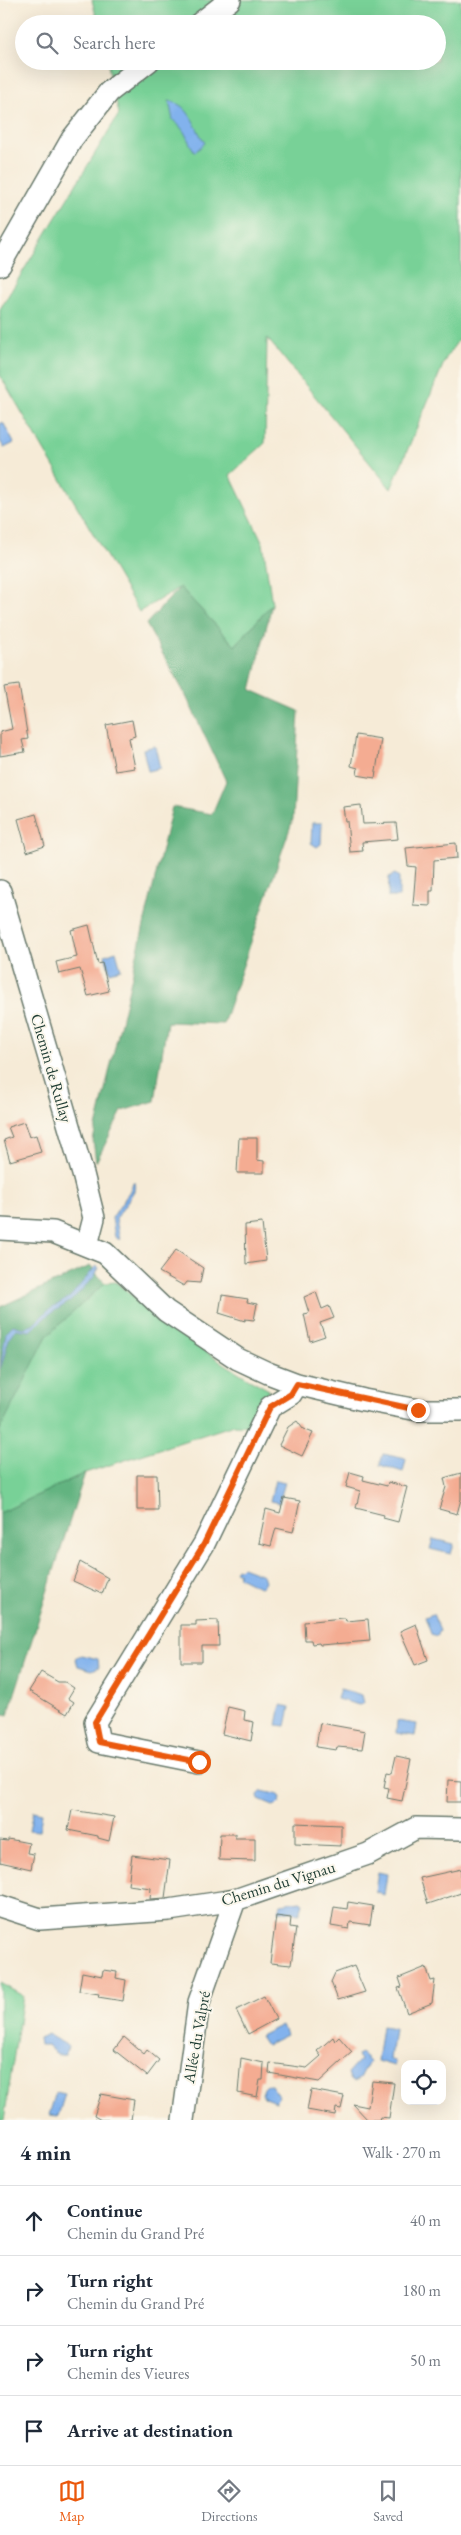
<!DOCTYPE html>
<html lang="en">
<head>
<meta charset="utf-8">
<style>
	:root { --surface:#fff; --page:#f6f6f7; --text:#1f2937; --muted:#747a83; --line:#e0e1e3; --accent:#ea580c }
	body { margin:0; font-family:"EB Garamond",serif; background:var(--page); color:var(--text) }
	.controls { position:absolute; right:15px; bottom:15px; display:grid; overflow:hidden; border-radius:10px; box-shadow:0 5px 20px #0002 }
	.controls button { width:45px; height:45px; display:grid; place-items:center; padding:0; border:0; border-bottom:1px solid var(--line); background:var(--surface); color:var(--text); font:25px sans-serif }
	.stop { position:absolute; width:15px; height:15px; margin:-11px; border:4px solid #ea580c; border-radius:50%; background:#fff }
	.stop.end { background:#ea580c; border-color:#fff; box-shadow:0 1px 5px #0008 }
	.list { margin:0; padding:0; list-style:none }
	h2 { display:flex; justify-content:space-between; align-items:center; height:65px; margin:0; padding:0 20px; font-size:21px }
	h2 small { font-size:16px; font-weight:400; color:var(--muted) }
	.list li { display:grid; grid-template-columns:32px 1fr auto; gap:15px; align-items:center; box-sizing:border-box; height:70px; padding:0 20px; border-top:1px solid var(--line) }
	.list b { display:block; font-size:19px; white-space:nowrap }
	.list p { margin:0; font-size:16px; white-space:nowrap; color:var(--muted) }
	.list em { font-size:16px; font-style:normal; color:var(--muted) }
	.icon { flex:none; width:28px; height:28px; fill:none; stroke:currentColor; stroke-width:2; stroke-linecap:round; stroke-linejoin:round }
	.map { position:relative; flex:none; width:461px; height:2120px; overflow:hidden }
	.search { position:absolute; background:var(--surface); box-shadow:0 5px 20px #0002; left:15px; right:15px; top:15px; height:55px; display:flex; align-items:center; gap:12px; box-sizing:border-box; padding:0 18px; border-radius:28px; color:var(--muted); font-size:19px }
	.sheet { height:345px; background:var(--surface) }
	nav { display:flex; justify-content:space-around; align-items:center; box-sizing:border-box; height:70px; border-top:1px solid var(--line); background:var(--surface); font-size:14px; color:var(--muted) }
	nav a { display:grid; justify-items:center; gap:2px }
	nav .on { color:var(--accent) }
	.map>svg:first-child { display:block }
	.green { fill:#78d197; stroke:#4c8766 }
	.forest { fill:#62b380; stroke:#40785a }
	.water { fill:#82b2ed; stroke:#507890 }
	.building { fill:#f4ac92 }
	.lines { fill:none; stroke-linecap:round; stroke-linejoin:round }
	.minor-casing { stroke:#6a7a6d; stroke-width:24 }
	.minor { stroke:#fff; stroke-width:21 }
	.route { stroke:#ea580c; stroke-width:6 }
	.labels { text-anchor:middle; stroke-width:4; stroke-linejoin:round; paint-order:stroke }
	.street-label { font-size:16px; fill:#1f3d34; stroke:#fbf7ec }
</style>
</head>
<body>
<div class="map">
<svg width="461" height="2120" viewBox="0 0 461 2120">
	<rect width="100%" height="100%" fill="#fbf7ec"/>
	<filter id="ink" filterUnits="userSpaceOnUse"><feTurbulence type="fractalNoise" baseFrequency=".02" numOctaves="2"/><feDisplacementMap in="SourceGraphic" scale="10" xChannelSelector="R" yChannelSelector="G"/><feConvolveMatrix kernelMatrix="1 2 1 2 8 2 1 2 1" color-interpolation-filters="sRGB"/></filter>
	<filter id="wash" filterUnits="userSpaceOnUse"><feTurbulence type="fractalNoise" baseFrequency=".0096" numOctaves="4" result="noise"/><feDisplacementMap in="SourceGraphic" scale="20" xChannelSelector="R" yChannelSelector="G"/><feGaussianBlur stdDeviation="1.12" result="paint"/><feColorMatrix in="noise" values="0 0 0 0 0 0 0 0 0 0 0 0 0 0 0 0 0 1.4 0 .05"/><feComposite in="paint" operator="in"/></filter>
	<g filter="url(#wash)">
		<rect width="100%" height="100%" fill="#f6ebd7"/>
		<path class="green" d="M92 0H461V336L446 358 391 489 267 338 265 443 230 475 263 543 272 604 235 646 180 587 139 612 0 375V309L119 114 107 61H437V24H98Z
			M116 1282C164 1322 213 1360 269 1390L251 1426 234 1425 85 1473 0 1513V1425L47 1335 105 1283Z
			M0 1983 23 1996 4 2120H0Z"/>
		<path class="forest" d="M180 587 235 646 272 604 251 690 299 711 293 819 223 1024 167 1022 155 1101 122 1111 96 1162 93 1140 172 807 212 814 226 781 185 694 146 624Z
			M90 1266 105 1283 47 1336 0 1430V1307Z
			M85 1473 8 1715 0 1713V1513Z"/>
		<path class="water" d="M169 101C191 105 194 127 205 143L195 152C185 138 188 132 173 120Z
			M3 422 14 443 4 448 0 441V424Z
			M155 746 160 768 148 771 143 749Z
			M312 823H322L321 844 317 847 311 843Z
			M395 874 399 877V897H388L389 877Z
			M116 951 121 969 110 972 105 955Z
			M133 1182H135L134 1191 116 1219 120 1240 115 1237 112 1218 131 1189Z
			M96 1266 99 1268 94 1277 71 1301 48 1315 30 1331 16 1329C6 1337 6 1357 0 1369L6 1332 13 1325 23 1328 35 1323 47 1311 70 1297Z
			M383 1454 406 1459 403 1472 380 1465Z
			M275 1480 285 1482 279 1503 270 1501Z
			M433 1539 454 1544 451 1554 430 1549Z
			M242 1567 263 1575 265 1581 262 1586 259 1587 239 1577 238 1572 235 1571 237 1568 240 1569Z
			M433 1614 440 1631 437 1636 431 1634 425 1617Z
			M82 1655 98 1659 99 1667 92 1670 78 1666 76 1659Z
			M340 1689 362 1695 364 1703 359 1705 337 1699Z
			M281 1705 290 1707 286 1726 277 1725Z
			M397 1721 417 1724 415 1736 396 1733Z
			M262 1791 279 1795 281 1799 279 1804 273 1806 259 1800 258 1795Z
			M33 1811 42 1813 39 1831 29 1830Z
			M378 1872 387 1874 384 1895 375 1891Z
			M300 1901 303 1903 300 1913 279 1910 281 1904Z
			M282 2025 286 2035 266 2045 260 2036Z
			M382 2026 394 2028 390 2059 395 2060 394 2066 377 2061Z
			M48 2034C55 2040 64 2042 68 2047L65 2055H57L48 2045H40L39 2038Z
			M360 2053 369 2061 360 2078 354 2081 350 2079 348 2073 360 2060 357 2056Z
			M267 2085H271L279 2096 275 2102 265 2098 262 2094 264 2088Z
			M56 2092 65 2094 58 2116 49 2115Z"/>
		<g id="blocks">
			<path class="building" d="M19 685 28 739 22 740 25 752 0 756V732L12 729 4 687Z
				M132 720 135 736 129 738 135 768 115 771 106 725Z
				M356 735 381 739 375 778 357 775 358 768 351 766Z
				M361 805 363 824 396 823 398 839 362 842 363 851 350 852 347 821H345L343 807Z
				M36 814 45 846 27 852 18 819Z
				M456 843 457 858 434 860 433 891H430V906L413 905 416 867 408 866 406 848Z
				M89 925 98 964 102 963 109 991 88 996 80 969 59 974 56 962 77 957 71 930Z
				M24 1122 29 1137 36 1135 41 1152 10 1161 4 1140 12 1137 8 1127Z
				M239 1138H257V1160L264 1161V1173H237Z
				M262 1223 266 1261 246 1264 245 1225Z
				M176 1250 203 1268 200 1283 187 1282 184 1286 159 1272Z
				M316 1292 322 1309 329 1306 334 1318 320 1323 325 1336 310 1341 304 1314 309 1313 304 1297Z
				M222 1295 248 1299 247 1302 257 1304 254 1320 245 1319V1321L219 1313Z
				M297 1421 303 1429 313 1433 302 1456 279 1445 288 1427Z
				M350 1472 364 1476 363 1480 387 1486 388 1482 407 1487 398 1522 383 1518 384 1515 356 1508 360 1491 346 1487Z
				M461 1473V1499L457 1514 439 1509 446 1487 444 1478Z
				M137 1475H157L158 1510H137Z
				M284 1498 300 1501 293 1532 276 1528 271 1546 259 1543 266 1509 280 1513Z
				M80 1562 108 1578 102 1594 73 1581Z
				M342 1618H345L346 1621 368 1619 370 1641 320 1645 319 1643 312 1644 311 1640H305L304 1622Z
				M218 1620 219 1646H202V1662H181V1625H196V1621Z
				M416 1624 428 1660 415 1665 400 1631Z
				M41 1672 58 1682H65L74 1688 68 1698 74 1702 67 1714 29 1691Z
				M228 1707 245 1711 244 1720 254 1722 251 1741 222 1734Z
				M320 1723 365 1731 362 1749 337 1747 336 1750 316 1747Z
				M396 1756 411 1759 402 1801 387 1798 389 1788 384 1787 387 1772 392 1773Z
				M448 1780 461 1781V1802H447Z
				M72 1810 114 1817 109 1841 98 1838V1836L68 1830Z
				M295 1823 341 1825V1846L295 1844Z
				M220 1834H235V1838H255V1861L219 1860Z
				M8 1839 29 1843 27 1853 34 1854 31 1869 0 1862V1840L8 1841Z
				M132 1855 170 1860 165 1898 150 1899 151 1888 128 1885Z
				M461 1869V1893L428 1904 420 1878Z
				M348 1902 373 1906 370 1925 350 1922 349 1929 331 1926 334 1907 347 1909Z
				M276 1916 291 1918 290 1927 296 1928 291 1965 270 1963Z
				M354 1966 365 1992 338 2000 331 1982 335 1973Z
				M426 1967 431 1981 435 1980 432 2003 407 2013 398 1988 402 1987 399 1978Z
				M103 1970 117 1972 116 1978 126 1980 123 2001 98 1997 99 1994 79 1991 82 1972 102 1976Z
				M264 1996 276 2019 248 2034 236 2010Z
				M124 2037 144 2054 147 2050 159 2060 147 2076 114 2050Z
				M333 2037 335 2041 339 2037 352 2052 319 2082 269 2073 270 2063 307 2068 321 2056 317 2051Z
				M241 2058 264 2063 263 2080H260L257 2097 238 2093Z
				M372 2081 394 2083 389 2118 380 2117 379 2120H368L353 2104 368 2107Z
				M311 2090 344 2096 341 2109 336 2108 335 2115 307 2110Z
				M101 2094 134 2100 131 2120H101L94 2116Z"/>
		</g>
	</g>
	<g filter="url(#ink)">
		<use href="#blocks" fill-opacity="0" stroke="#6a7a6d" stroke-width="1"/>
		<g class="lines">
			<defs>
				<path id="minor" d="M199 24 230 0
					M0 265 72 139 109 92 149 61
					M0 891 83 1174 94 1218 87 1245
					M0 1229 53 1232 105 1253 166 1311 238 1359 268 1373 297 1384 364 1400 418 1410H461
					M199 1762 99 1742 95 1722 204 1544 270 1407 291 1394 297 1384
					M0 1906 40 1919 169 1910 235 1900 368 1854 416 1828 461 1829
					M183 2120 199 2002 235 1900"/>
			</defs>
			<use href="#minor" class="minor-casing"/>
			<use href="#minor" class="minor"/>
		</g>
	</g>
	<g class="lines" filter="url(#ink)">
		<path class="route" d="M199 1762 99 1742 95 1722 204 1544 270 1407 291 1394 297 1384 418 1410"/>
	</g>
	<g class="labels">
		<g class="street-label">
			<text transform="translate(52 1068) rotate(74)" y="6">Chemin de Rullay</text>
			<text transform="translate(278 1883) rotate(-17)" y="6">Chemin du Vignau</text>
			<text transform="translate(196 2037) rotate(-80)" y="6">Allée du Valpré</text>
		</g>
	</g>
</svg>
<div class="controls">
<button><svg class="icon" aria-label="locate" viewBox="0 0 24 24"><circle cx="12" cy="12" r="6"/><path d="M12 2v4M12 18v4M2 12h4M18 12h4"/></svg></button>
</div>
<div class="stop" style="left:199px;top:1762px"></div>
<div class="stop end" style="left:418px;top:1410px"></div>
<div class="search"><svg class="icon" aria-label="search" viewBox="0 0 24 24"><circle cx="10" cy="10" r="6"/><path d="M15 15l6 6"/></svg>Search here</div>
</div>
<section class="sheet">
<h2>4 min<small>Walk · 270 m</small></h2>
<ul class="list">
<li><svg class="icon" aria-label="ahead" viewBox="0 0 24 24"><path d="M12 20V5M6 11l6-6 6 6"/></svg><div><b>Continue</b><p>Chemin du Grand Pré</p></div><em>40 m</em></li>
<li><svg class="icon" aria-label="right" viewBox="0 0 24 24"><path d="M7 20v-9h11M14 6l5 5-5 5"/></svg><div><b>Turn right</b><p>Chemin du Grand Pré</p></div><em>180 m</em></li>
<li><svg class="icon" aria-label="right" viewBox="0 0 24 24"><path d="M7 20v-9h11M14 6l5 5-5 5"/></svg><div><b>Turn right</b><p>Chemin des Vieures</p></div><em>50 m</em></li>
<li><svg class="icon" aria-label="arrive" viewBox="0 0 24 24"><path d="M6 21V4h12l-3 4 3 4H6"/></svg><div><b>Arrive at destination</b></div></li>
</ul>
</section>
<nav>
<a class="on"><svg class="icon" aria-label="map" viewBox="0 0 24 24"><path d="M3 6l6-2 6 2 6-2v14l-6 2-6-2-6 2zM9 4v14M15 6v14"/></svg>Map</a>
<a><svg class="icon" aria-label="directions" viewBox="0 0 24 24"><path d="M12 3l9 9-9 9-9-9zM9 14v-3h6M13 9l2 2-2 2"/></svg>Directions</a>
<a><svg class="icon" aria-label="saved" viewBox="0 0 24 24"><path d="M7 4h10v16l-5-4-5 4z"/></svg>Saved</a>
</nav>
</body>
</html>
